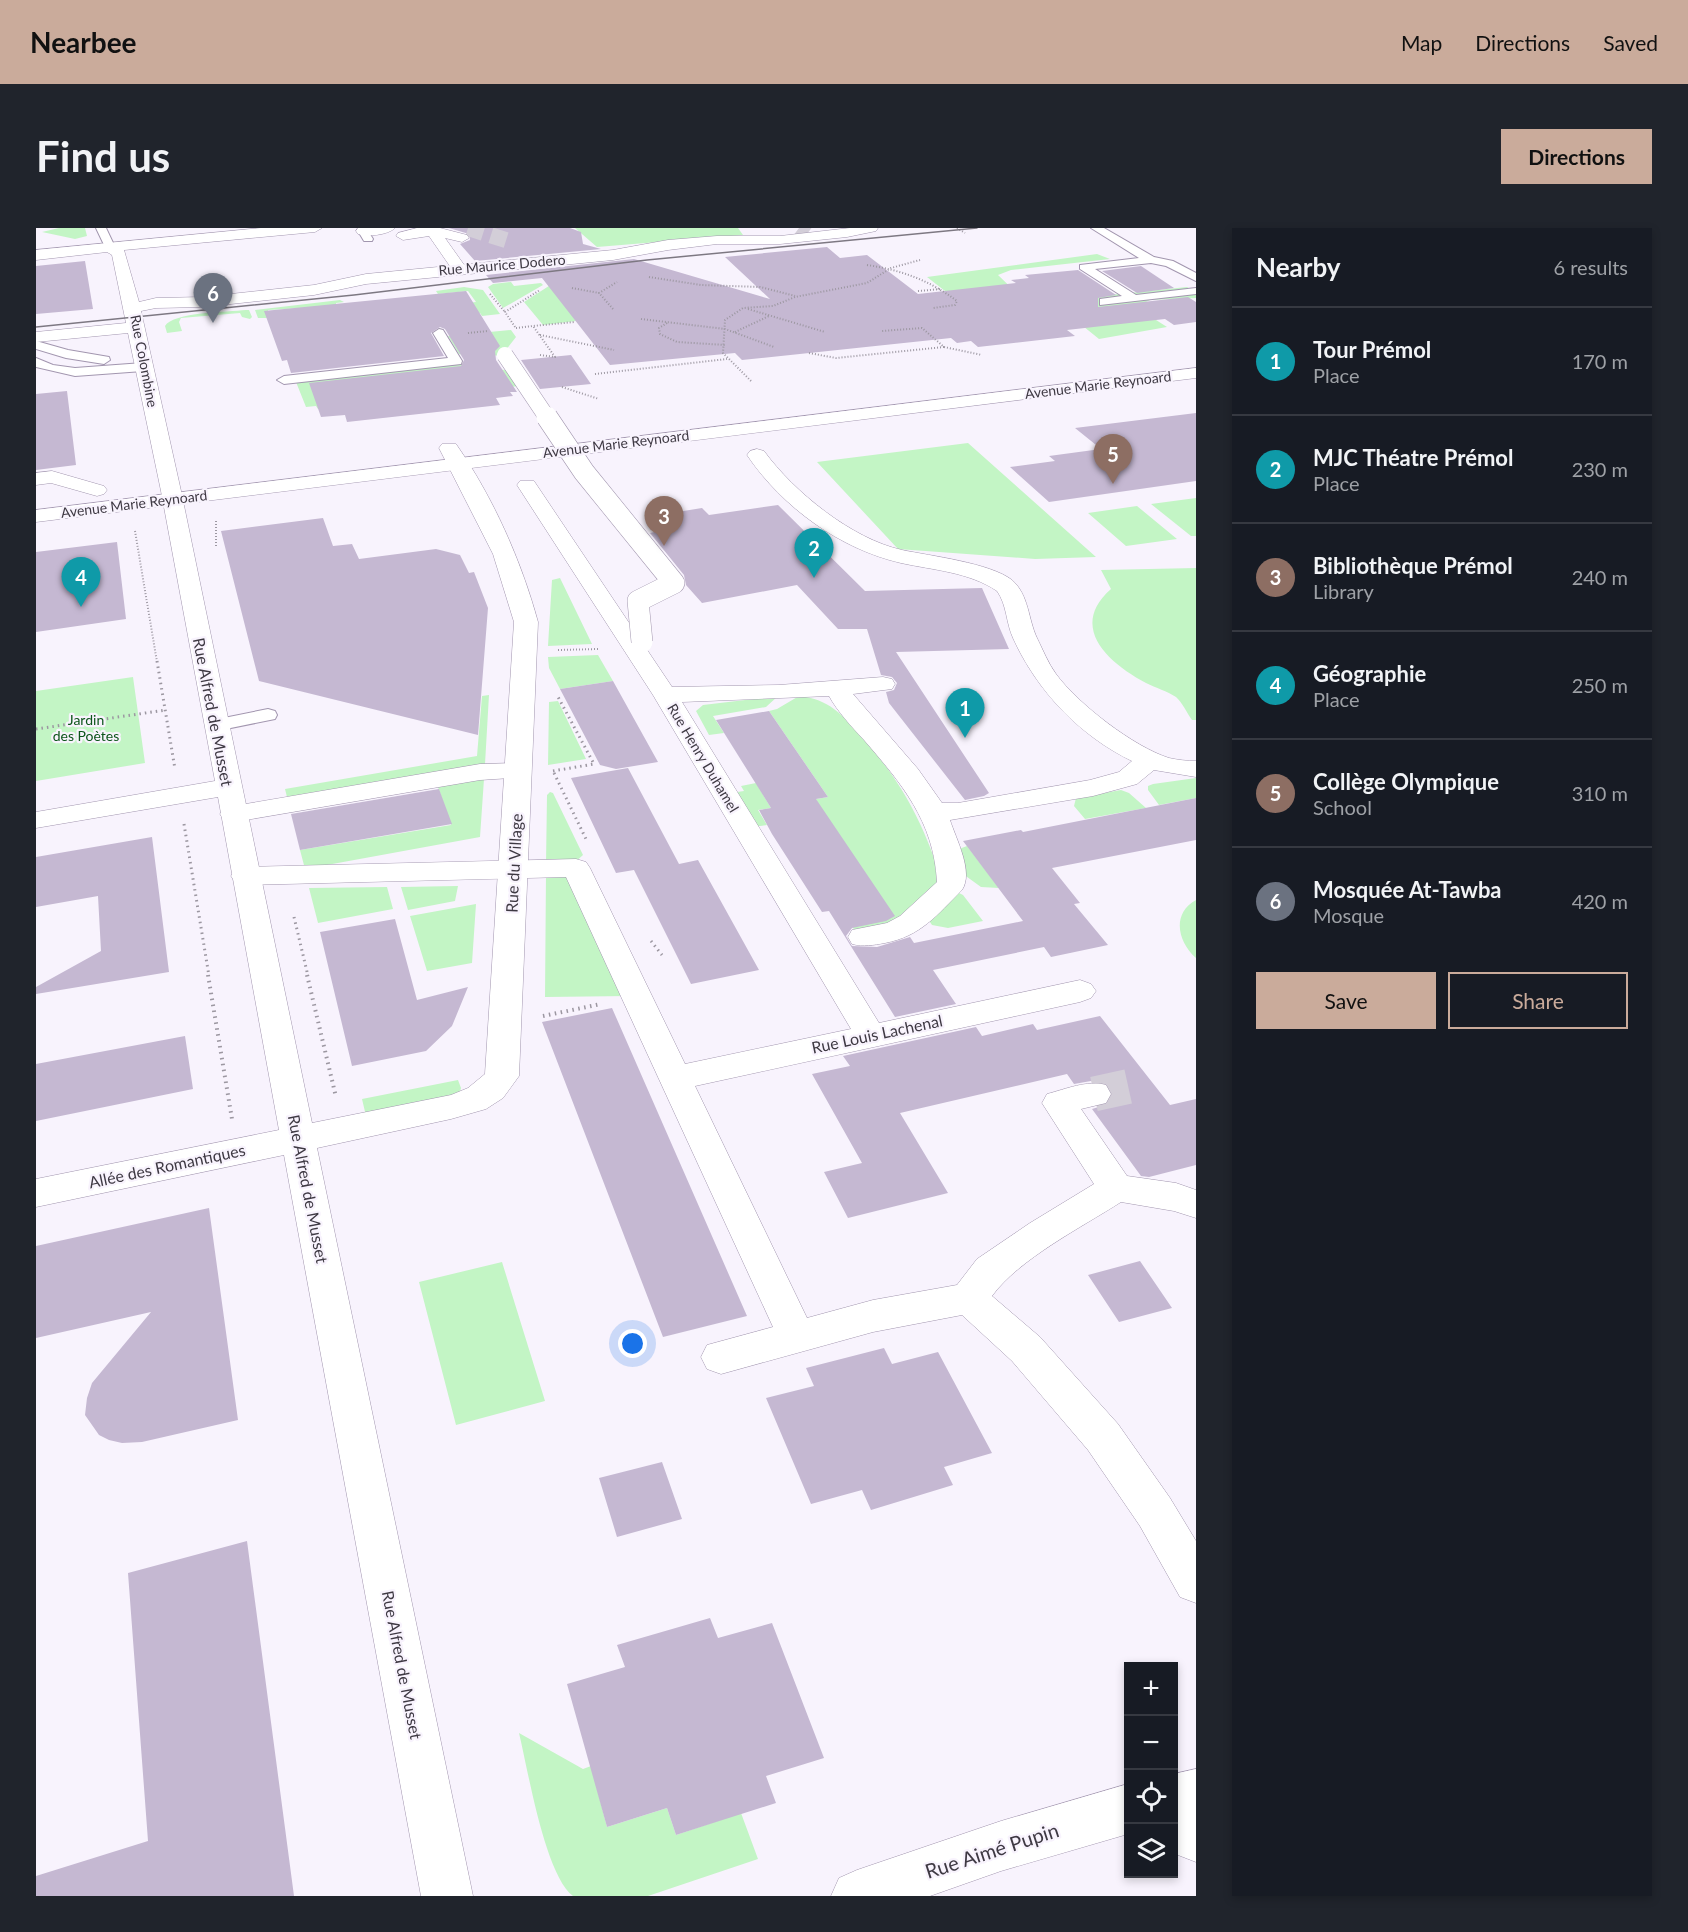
<!DOCTYPE html>
<html lang="en">
<head>
<meta charset="utf-8">
<style>
	:root { --surface:#171b24; --page:#20242c; --text:#f1f3f6; --muted:#9ea1a6; --line:#363941; --accent:#caab9b }
	body { margin:0; font-family:Lato,sans-serif; background:var(--page); color:var(--text) }
	.controls { position:absolute; right:18px; bottom:18px; display:grid; overflow:hidden; border-radius:0px; box-shadow:0 3px 9px #0003 }
	.controls button { width:54px; height:54px; display:grid; place-items:center; padding:0; border:0; border-bottom:2px solid var(--line); background:var(--surface); color:var(--text); font:30px sans-serif }
	.you { position:absolute; left:597px; top:1116px; width:21px; height:21px; margin:-15px; border:4px solid #fff; border-radius:50%; background:#1a73e8; box-shadow:0 0 0 9px #1a73e833 }
	.badge { display:grid; place-items:center; width:39px; height:39px; border-radius:50%; background:var(--accent); color:#fff; font-size:20px; font-weight:700 }
	.pin { position:absolute; translate:-50% -50px; filter:drop-shadow(0 2px 3px #0008) }
	.pin::after { content:''; position:absolute; top:32px; width:21px; height:18px; background:inherit; clip-path:polygon(0 0,100% 0,50% 100%) }
	.list { margin:0; padding:0; list-style:none }
	h2 { display:flex; justify-content:space-between; align-items:center; height:78px; margin:0; padding:0 24px; font-size:26px }
	h2 small { font-size:20px; font-weight:400; color:var(--muted) }
	.list li { display:grid; grid-template-columns:39px 1fr auto; gap:18px; align-items:center; box-sizing:border-box; height:108px; padding:0 24px; border-top:2px solid var(--line) }
	.list b { display:block; font-size:22px; white-space:nowrap }
	.list p { margin:0; font-size:20px; white-space:nowrap; color:var(--muted) }
	.list em { font-size:20px; font-style:normal; color:var(--muted) }
	.actions { display:flex; gap:12px; padding:18px 24px }
	.actions a { flex:1; padding:14px 0; border:2px solid var(--accent); border-radius:0px; text-align:center; font-size:21px; color:var(--accent) }
	.actions .main { background:var(--accent); color:#111 }
	.icon { flex:none; width:33px; height:33px; fill:none; stroke:currentColor; stroke-width:2; stroke-linecap:round; stroke-linejoin:round }
	.map { position:relative; flex:none; width:1160px; height:1668px; overflow:hidden; border-radius:0px }
	header { display:flex; align-items:center; gap:36px; box-sizing:border-box; height:84px; padding:0 30px; background:var(--accent); color:#111 }
	header strong { font-size:28px }
	nav { display:flex; gap:33px; margin-inline-start:auto; font-size:21px }
	.intro { display:flex; align-items:center; justify-content:space-between; box-sizing:border-box; height:144px; padding:0 36px }
	h1 { margin:0; font-size:42px }
	.button { padding:15px 27px; border-radius:0px; background:var(--accent); color:#111; font-size:21px; font-weight:700 }
	main { display:flex; gap:36px; padding:0 36px }
	aside { flex:1; background:var(--surface); border-radius:0px; box-shadow:0 3px 9px #0003 }
	.map>svg:first-child { display:block }
	.green { fill:#c3f5c5 }
	.building { fill:#c5b8d2 }
	.lines { fill:none; stroke-linecap:round; stroke-linejoin:round }
	.pedestrian-tunnel-far1 { stroke:#d3ced8; stroke-width:16; stroke-dasharray:16 8; stroke-linecap:butt }
	.pedestrian-tunnel { stroke:#d3ced8; stroke-width:35; stroke-dasharray:35 17; stroke-linecap:butt }
	.service-casing { stroke:#a296af; stroke-width:2 }
	.pedestrian-casing { stroke:#a296af; stroke-width:1 }
	.minor-casing { stroke:#a296af; stroke-width:1 }
	.tertiary-casing { stroke:#a296af; stroke-width:1 }
	.secondary-casing { stroke:#a296af; stroke-width:1 }
	.path-far2 { stroke:#9c97a1; stroke-width:2; stroke-dasharray:1 2; stroke-linecap:butt }
	.path-far1 { stroke:#9c97a1; stroke-width:3; stroke-dasharray:1.5 4; stroke-linecap:butt }
	.path { stroke:#9c97a1; stroke-width:4; stroke-dasharray:1.5 4.5; stroke-linecap:butt }
	.service { fill:#fff; fill-rule:evenodd }
	.pedestrian { fill:#fff; fill-rule:evenodd }
	.minor { fill:#fff; fill-rule:evenodd }
	.tertiary { fill:#fff; fill-rule:evenodd }
	.secondary { fill:#fff; fill-rule:evenodd }
	.tram { stroke:#7d7882; stroke-width:1.5 }
	.pedestrian-bridge-far1-casing { stroke:#a296af; stroke-width:17; stroke-linecap:butt }
	.pedestrian-bridge-casing { stroke:#a296af; stroke-width:22; stroke-linecap:butt }
	.pedestrian-bridge-far1 { stroke:#fff; stroke-width:16 }
	.pedestrian-bridge { stroke:#fff; stroke-width:21 }
	.labels { text-anchor:middle; stroke-width:4.5; stroke-linejoin:round; paint-order:stroke }
	.far-street-label { font-size:14px; fill:#3e3943; stroke:#f8f3fd }
	.far-park-label { font-size:14px; fill:#0c551a; stroke:#f8f3fd }
	.street-label { font-size:16px; fill:#3e3943; stroke:#f8f3fd }
	.near-street-label { font-size:20px; fill:#3e3943; stroke:#f8f3fd }
</style>
</head>
<body>
<header>
<strong>Nearbee</strong>
<nav><a>Map</a><a>Directions</a><a>Saved</a></nav>
</header>
<div class="intro"><h1>Find us</h1><a class="button">Directions</a></div>
<main>
<div class="map">
<svg width="1160" height="1668" viewBox="0 0 1160 1668">
	<rect width="100%" height="100%" fill="#f8f3fd"/>
	<path class="green" d="M23 0H49L51 8 39 11 6 4Z
		M539 0H702L707 7 561 19Z
		M1061 26 1074 31 975 42 962 47 986 70 927 77 891 49Z
		M475 54 478 58 505 55 507 57 467 80 452 59 457 56Z
		M516 56 540 93 507 97 488 74Z
		M428 59 447 62 464 86 446 88 444 85 438 86 431 75 440 74 432 63 402 66 400 63Z
		M1151 59 1160 64V70L1114 72 1106 76V83L1131 99 1063 111 1016 73Z
		M304 72 308 74 300 75V78L232 82 234 90H222L219 82Z
		M210 82H213L216 89 214 91 206 89 204 85 145 90 143 94 146 103 131 105 129 98C137 84 192 84 210 82Z
		M475 102 480 109 466 127 442 129 423 126 412 108Z
		M433 135 473 143 483 158 282 181 280 178 270 179 260 154Z
		M932 215 1060 329 999 331 862 321 781 234Z
		M1160 270V308H1155L1115 276Z
		M1101 278 1141 311 1090 318 1052 285Z
		M1160 340V492H1156C1151 485 1146 474 1140 469 1131 463 1120 460 1110 455 1072 435 1032 399 1075 361L1065 342Z
		M524 350 556 416 512 418 516 352Z
		M562 427 577 453 524 461 513 440 512 429Z
		M97 449 109 535 0 553V463Z
		M453 467 449 536 251 569 249 561 441 528 446 468Z
		M742 468 730 479 677 488 688 505 673 507 660 483 667 477Z
		M763 468C793 471 807 487 826 509 866 554 888 596 906 653L878 687 821 706 805 681 780 571 792 569 733 483 741 481Z
		M522 473 550 531 512 537 513 474Z
		M1160 550V570L1123 577 1112 562V558L1117 556Z
		M448 551 444 609 269 641 264 622 415 597 402 559Z
		M720 555 735 580 722 582 731 597 716 599 695 565 708 563 705 558Z
		M1085 562 1093 565 1110 580 1049 591 1038 578 1040 570Z
		M514 564 517 565 547 627 538 635 510 636 511 567Z
		M931 618 963 660 945 659 927 646 923 621Z
		M510 645H537L593 768 509 769Z
		M422 658 419 673 372 682 365 659Z
		M351 659 357 681 282 695 273 660Z
		M921 664 927 667 947 693 912 700 896 697 892 691Z
		M1160 672V730C1142 714 1135 686 1160 672Z
		M440 676 436 735 391 743 374 688Z
		M422 852 425 860 423 867 330 888 326 871Z
		M466 1034 509 1173 420 1197 383 1054Z
		M483 1505 547 1541 555 1538 571 1599 631 1580 640 1607 705 1585 722 1631 612 1668H537C509 1647 492 1542 483 1505Z"/>
	<path class="building" d="M413 0H534L545 4 547 16 565 21 439 33 424 16 434 12 433 6Z
		M791 19 804 30 831 27 882 66 980 55 975 52 993 50 989 47 1042 42 1080 67 1062 70V79L1152 69 1160 74V94L1138 97 1129 91 1031 102 1039 108 942 119 935 113 921 115 915 110 706 132 699 125 574 137 506 50 457 55 450 47 598 31 734 71 689 29Z
		M49 33 57 81 0 86V38Z
		M1105 38 1138 60 1101 65 1066 43Z
		M430 63 464 118 459 123 460 132 481 164H474L477 168 460 170 464 177 311 194 309 187 285 189 273 155 425 138 428 132 409 101 404 99 395 105 408 128 255 145 251 132 246 133 228 83Z
		M535 127 555 156 504 161 485 132Z
		M31 163 40 237 0 242V166Z
		M1160 185V253L1013 274 974 239 1019 233 1013 228 1065 221 1039 200Z
		M742 277 829 363 946 360 973 421 860 424 953 565 948 568 929 572 853 475 850 464 858 462 861 455 856 449 845 447 831 401H802L761 357 666 375 650 357 648 347 614 305 623 303 610 289 666 280 673 287Z
		M287 290 297 318 316 316 323 331 400 321 424 327 433 345 438 344 452 380 442 507 223 453 185 303Z
		M81 314 90 391 0 404V324Z
		M577 453 622 534 580 541 564 537 524 461Z
		M733 483 792 569 780 571 859 688 850 693 816 700 810 708 816 718 841 719 874 709 878 715 987 693 927 613 985 602 987 604 1160 570V612L1016 640 1044 675 1038 676 1072 717 1015 729 1008 719 897 742 920 776 859 789 793 683 786 684 736 606 723 582 735 580 680 492Z
		M592 540 643 636 662 632 723 742 655 756 598 642 580 645 535 550Z
		M403 561 416 596 264 622 255 586Z
		M116 609 133 744 0 766V759L65 723 62 668 0 679V629Z
		M359 691 381 772 432 759 416 798 390 823 316 838 284 704Z
		M576 780 711 1088 627 1109 506 794Z
		M1064 788 1134 877 1160 871V937L1113 949 1105 948 1056 881 1072 876 1077 867 1072 856 1055 853 1038 856 1031 846 864 885 912 965 812 990 788 944 826 935 776 846 814 838 807 828 940 799 946 808 997 796 1001 802Z
		M149 808 157 861 0 893V836Z
		M173 980 202 1192 106 1214 86 1215 73 1212 63 1207 49 1187 51 1170 56 1155 115 1084 0 1110V1018Z
		M1104 1033 1136 1080 1083 1094 1052 1047Z
		M848 1120 856 1136 902 1124 956 1225 908 1239 917 1257 835 1282 826 1262 775 1276 730 1170 778 1158 770 1140Z
		M626 1234 646 1291 581 1309 563 1250Z
		M211 1313 258 1668H0V1648L112 1613 92 1345Z
		M674 1390 682 1410 736 1395 788 1530 730 1548 740 1575 674 1596 640 1607 631 1580 571 1599 531 1456 589 1439 581 1417Z"/>
	<g class="lines">
		<path class="pedestrian-tunnel-far1" d="M432 0 476 14
			M763 0 771 6"/>
		<path class="pedestrian-tunnel" d="M1058 866 1099 857"/>
		<defs>
			<path id="service" d="M60 0H70L79 19 78 21H70Z
				M324 0H334L332 3 337 11 336 13H328L322 3Z
				M1055 0H1068L1118 29 1137 33 1160 45V53L1130 38 1115 35 1059 41 1100 67 1160 60V66L1064 77V71L1086 68 1044 41V37L1103 30Z
				M403 101 407 102 426 133 425 136 248 156 241 152 248 148 412 130 397 105Z
				M0 113 32 122 73 129 74 132 68 136 30 130 0 121Z
				M0 130 17 137 39 140 107 135 113 139 107 143 39 148 0 139Z
				M232 481 239 483 241 487 239 491 180 503 173 501 171 497 173 493Z"/>
			<path id="pedestrian" d="M322 0H359C352 7 332 9 322 6L320 3Z
				M381 0H404L431 7 433 10 426 14 409 10 431 41 428 44H418L393 8 367 12 360 8 362 5Z
				M721 221 728 223C758 264 816 311 866 322 895 328 954 335 976 352 993 367 992 391 1001 410 1007 422 1012 435 1020 446 1042 476 1098 519 1133 530 1142 532 1151 533 1160 533V549L1118 542 1101 556 1057 568 914 592C920 611 938 644 926 662 901 687 885 708 849 715 837 717 828 719 816 716L812 709 816 702 851 695 864 688 901 654C898 593 865 555 828 512 815 498 802 484 793 468L646 474 843 795 1044 752 1055 756 1060 763 1055 770 1044 774 659 858 771 1090 837 1072 921 1057 941 1031 994 995 1058 956 1006 875 1011 866C1030 861 1051 852 1070 857L1075 866 1070 875 1045 881 1091 948 1140 955 1160 962V990L1138 983 1085 974C1046 999 983 1031 956 1068L1004 1109 1082 1196 1134 1270 1160 1313V1375L1144 1369 1104 1298 1052 1222 976 1133 926 1087 837 1104 685 1146 671 1141 665 1129 671 1117 737 1099 530 649 209 657 199 654 195 648 199 642 209 639 540 631 550 634 554 640 649 836 815 801 617 467 481 257 484 253H498L636 459 743 457 847 449 856 451 859 456 856 461 817 466 882 541 906 575H922L1054 552 1083 544 1096 533C1044 508 1001 463 977 410 970 395 971 377 961 363 933 344 897 342 865 335 804 321 746 279 711 227L714 223Z
				M482 535 491 537 495 543 491 549 444 552 198 594 188 592 184 586 188 580 198 578 444 536Z"/>
			<path id="minor" d="M225 0H286L279 4 88 22 103 74 120 70 167 69 278 57 330 46 577 22 632 12 681 8H744L814 0H842L840 3 811 9 744 16H681L632 22 577 32 330 56 278 67 167 79 120 80 105 83 145 263 276 895 415 867 432 860 449 846 478 394 457 326 403 220 406 216H420C457 269 485 332 502 394L483 848 467 870 450 881 415 891 281 920 437 1668H385L248 927 0 979V951L243 902 182 569 0 600V584L179 553 125 263 92 105 0 114V104L90 95 76 27 71 24 0 32V22Z
				M16 243 68 258 71 262 68 266 61 268 15 255 0 257V245Z
				M1139 1545 1156 1553 1160 1559V1634L1142 1627 1138 1618Z"/>
			<path id="tertiary" d="M1160 1541V1591L1138 1594V1546Z
				M1092 1556V1606L965 1643 894 1668H795L803 1650 821 1642 965 1593Z"/>
			<path id="secondary" d="M1160 140V150L0 294V282Z"/>
		</defs>
		<use href="#service" class="service-casing"/>
		<use href="#pedestrian" class="pedestrian-casing"/>
		<use href="#minor" class="minor-casing"/>
		<use href="#tertiary" class="tertiary-casing"/>
		<use href="#secondary" class="secondary-casing"/>
		<path class="path-far2" d="M921 0 929 5
			M831 37C865 42 893 52 921 73L919 77 897 80
			M613 49 665 57 724 59 759 68
			M536 60 563 65
			M882 63 905 61
			M454 66 469 84
			M577 81 563 65 581 54
			M712 81 789 104
			M605 91 689 101 738 119
			M631 95 623 100 624 106 641 114 689 117
			M479 99 469 84 504 62
			M480 100 497 98
			M699 104 733 88
			M432 105 452 103
			M504 107 578 122
			M908 119 946 127
			M773 125 800 130 908 119 886 100 846 103
			M504 127 519 129 497 98 538 94
			M559 146 691 131
			M715 153 687 125 689 92 707 80 737 78 759 69 831 55 855 40 884 32
			M526 159 563 171
			M180 293V318
			M99 303 121 434
			M522 422 562 421"/>
		<path class="path-far1" d="M121 433 139 541
			M0 501 130 482
			M517 543 558 536 521 467
			M518 545 550 611
			M148 596 173 748
			M258 689 272 748
			M615 713 626 727"/>
		<path class="path" d="M172 747 196 891
			M271 747 300 869
			M507 788 565 776"/>
		<use href="#service" class="service"/>
		<use href="#pedestrian" class="pedestrian"/>
		<use href="#minor" class="minor"/>
		<use href="#tertiary" class="tertiary"/>
		<use href="#secondary" class="secondary"/>
		<path class="tram" d="M0 99 318 67 611 32 941 0"/>
		<defs>
			<path id="pedestrian-bridge-far1" d="M469 127 512 191"/>
			<path id="pedestrian-bridge" d="M511 189 548 244 638 355 602 373 606 414"/>
		</defs>
		<use href="#pedestrian-bridge-far1" class="pedestrian-bridge-far1-casing"/>
		<use href="#pedestrian-bridge" class="pedestrian-bridge-casing"/>
		<use href="#pedestrian-bridge-far1" class="pedestrian-bridge-far1"/>
		<use href="#pedestrian-bridge" class="pedestrian-bridge"/>
	</g>
	<g class="labels">
		<g class="far-street-label">
			<text transform="translate(466 37) rotate(-5)" y="5">Rue Maurice Dodero</text>
			<text transform="translate(108 133) rotate(79)" y="5">Rue Colombine</text>
			<text transform="translate(1062 157) rotate(-7)" y="5">Avenue Marie Reynoard</text>
			<text transform="translate(580 216) rotate(-7)" y="5">Avenue Marie Reynoard</text>
			<text transform="translate(98 276) rotate(-7)" y="5">Avenue Marie Reynoard</text>
			<text transform="translate(667 530) rotate(59)" y="5">Rue Henry Duhamel</text>
		</g>
		<g class="far-park-label">
			<text x="50" y="497">Jardin<tspan x="50" dy="16">des Poètes</tspan></text>
		</g>
		<g class="street-label">
			<text transform="translate(177 484) rotate(79)" y="6">Rue Alfred de Musset</text>
			<text transform="translate(478 635) rotate(-87)" y="6">Rue du Village</text>
			<text transform="translate(841 806) rotate(-12)" y="6">Rue Louis Lachenal</text>
			<text transform="translate(131 938) rotate(-12)" y="6">Allée des Romantiques</text>
			<text transform="translate(272 961) rotate(79)" y="6">Rue Alfred de Musset</text>
			<text transform="translate(366 1437) rotate(79)" y="6">Rue Alfred de Musset</text>
		</g>
		<g class="near-street-label">
			<text transform="translate(956 1623) rotate(-18)" y="7">Rue Aimé Pupin</text>
		</g>
	</g>
</svg>
<div class="controls">
<button>+</button>
<button>−</button>
<button><svg class="icon" aria-label="locate" viewBox="0 0 24 24"><circle cx="12" cy="12" r="6"/><path d="M12 2v4M12 18v4M2 12h4M18 12h4"/></svg></button>
<button><svg class="icon" aria-label="layers" viewBox="0 0 24 24"><path d="M12 4l9 5-9 5-9-5zM3 14l9 5 9-5"/></svg></button>
</div>
<div class="you"></div>
<div class="pin badge" style="left:929px;top:510px;background:#0f9aa8">1</div>
<div class="pin badge" style="left:778px;top:350px;background:#0f9aa8">2</div>
<div class="pin badge" style="left:628px;top:318px;background:#8d6e63">3</div>
<div class="pin badge" style="left:45px;top:379px;background:#0f9aa8">4</div>
<div class="pin badge" style="left:1077px;top:256px;background:#8d6e63">5</div>
<div class="pin badge" style="left:177px;top:95px;background:#6b7280">6</div>
</div>
<aside>
<h2>Nearby<small>6 results</small></h2>
<ul class="list">
<li><span class="badge" style="background:#0f9aa8">1</span><div><b>Tour Prémol</b><p>Place</p></div><em>170 m</em></li>
<li><span class="badge" style="background:#0f9aa8">2</span><div><b>MJC Théatre Prémol</b><p>Place</p></div><em>230 m</em></li>
<li><span class="badge" style="background:#8d6e63">3</span><div><b>Bibliothèque Prémol</b><p>Library</p></div><em>240 m</em></li>
<li><span class="badge" style="background:#0f9aa8">4</span><div><b>Géographie</b><p>Place</p></div><em>250 m</em></li>
<li><span class="badge" style="background:#8d6e63">5</span><div><b>Collège Olympique</b><p>School</p></div><em>310 m</em></li>
<li><span class="badge" style="background:#6b7280">6</span><div><b>Mosquée At-Tawba</b><p>Mosque</p></div><em>420 m</em></li>
</ul>
<div class="actions"><a class="main">Save</a><a>Share</a></div>
</aside>
</main>
</body>
</html>
